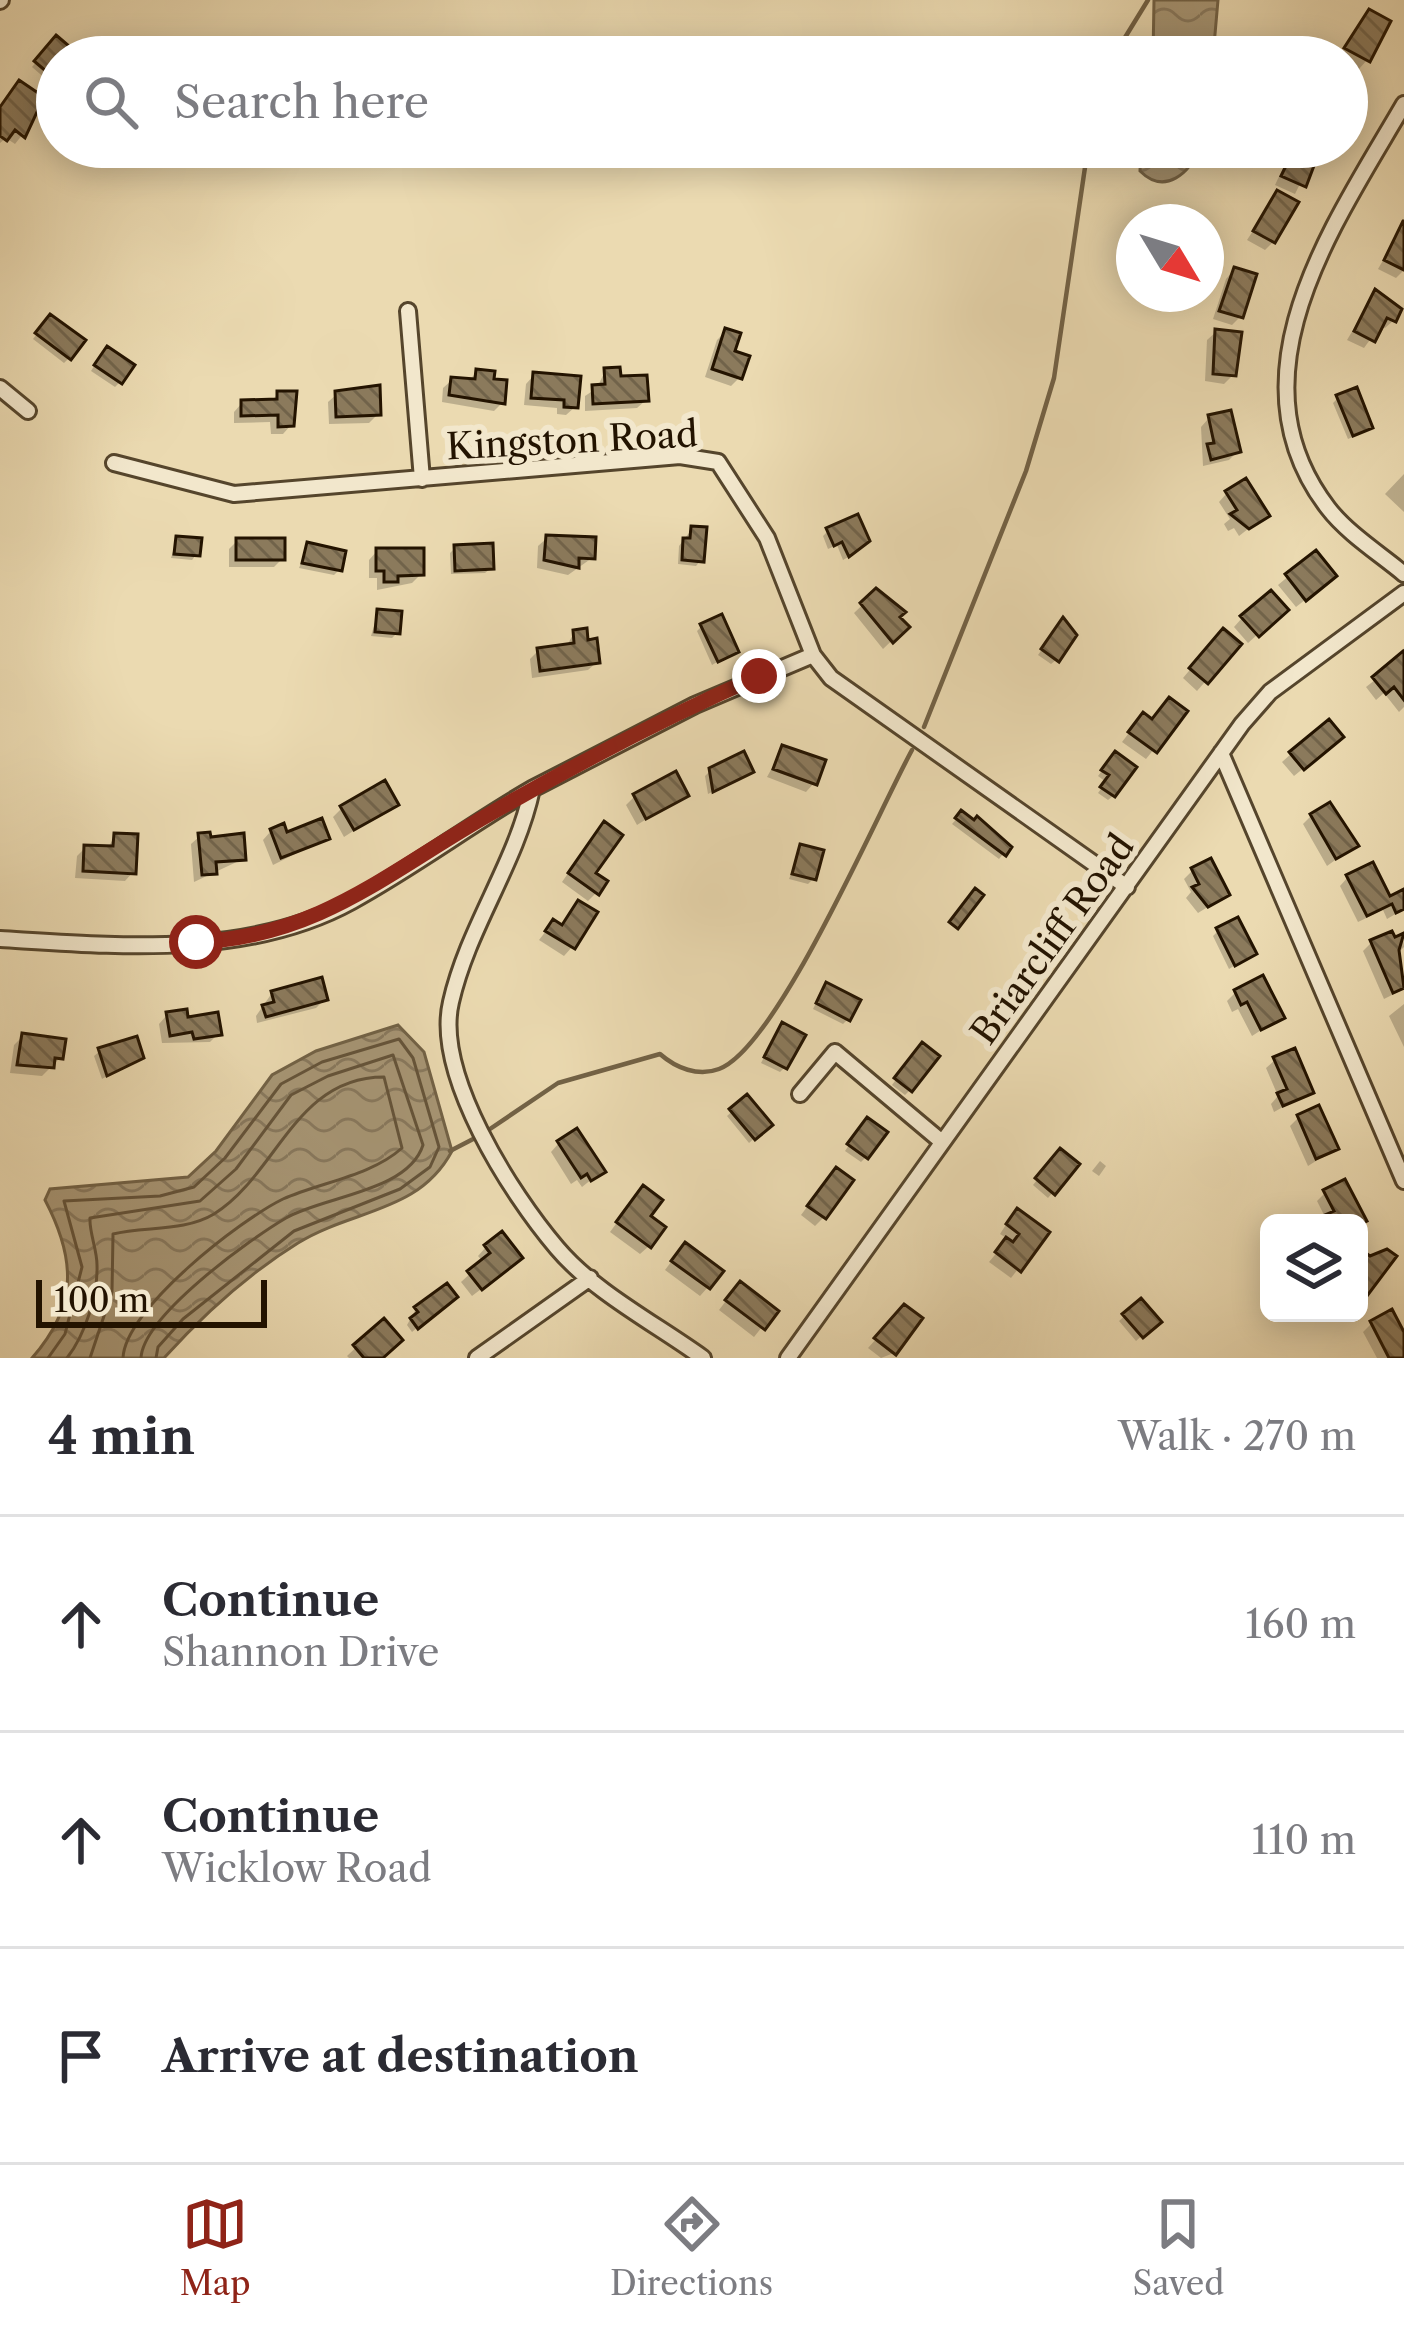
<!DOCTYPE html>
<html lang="en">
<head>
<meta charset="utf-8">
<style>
	:root { --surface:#fff; --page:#f2f2f3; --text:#2b2b33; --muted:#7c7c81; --line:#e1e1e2; --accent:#8f2418 }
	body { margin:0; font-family:"Libre Caslon Text",serif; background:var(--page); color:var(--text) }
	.controls { position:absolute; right:36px; bottom:36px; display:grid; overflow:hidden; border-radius:18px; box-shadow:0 6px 30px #0003 }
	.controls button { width:108px; height:108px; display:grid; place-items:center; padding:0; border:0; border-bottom:3px solid var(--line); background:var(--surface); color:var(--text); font:60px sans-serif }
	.compass { position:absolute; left:1116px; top:204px; width:108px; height:108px; border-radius:50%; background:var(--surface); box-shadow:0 6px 30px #0003; rotate:128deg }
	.scale { position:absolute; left:36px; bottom:30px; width:231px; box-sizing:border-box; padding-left:12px; border:6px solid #231300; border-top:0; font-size:33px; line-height:42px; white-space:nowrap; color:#231300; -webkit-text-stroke:9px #f2e7cc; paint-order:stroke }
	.stop { position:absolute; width:36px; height:36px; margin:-27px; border:9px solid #8f2418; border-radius:50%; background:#fff }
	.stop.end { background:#8f2418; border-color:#fff; box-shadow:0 3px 12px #0008 }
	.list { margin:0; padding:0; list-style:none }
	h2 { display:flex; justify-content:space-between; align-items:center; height:156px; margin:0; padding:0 48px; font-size:51px }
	h2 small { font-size:39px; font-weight:400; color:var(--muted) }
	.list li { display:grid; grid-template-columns:78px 1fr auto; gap:36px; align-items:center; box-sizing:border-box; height:216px; padding:0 48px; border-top:3px solid var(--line) }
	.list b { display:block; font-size:45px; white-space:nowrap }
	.list p { margin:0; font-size:39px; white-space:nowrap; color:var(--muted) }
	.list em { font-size:39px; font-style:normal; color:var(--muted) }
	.icon { flex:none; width:66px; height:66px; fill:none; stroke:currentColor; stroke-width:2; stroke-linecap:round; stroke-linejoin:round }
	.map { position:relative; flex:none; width:1404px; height:1358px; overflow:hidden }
	.search { position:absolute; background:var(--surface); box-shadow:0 6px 30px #0003; left:36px; right:36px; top:36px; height:132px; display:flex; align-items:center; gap:30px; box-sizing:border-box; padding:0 42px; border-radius:66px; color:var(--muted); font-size:45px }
	.sheet { height:804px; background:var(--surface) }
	nav { display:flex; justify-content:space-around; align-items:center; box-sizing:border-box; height:168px; border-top:3px solid var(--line); background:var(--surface); font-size:33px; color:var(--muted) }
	nav a { display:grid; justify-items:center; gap:6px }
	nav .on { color:var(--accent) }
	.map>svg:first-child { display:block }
	.water { fill:url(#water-waves); stroke:#726246; stroke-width:3 }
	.shadow { fill:#0003 }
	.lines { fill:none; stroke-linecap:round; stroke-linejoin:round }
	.shore { stroke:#65543a; stroke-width:3 }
	.stream { stroke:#726246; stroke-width:4.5 }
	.building { fill:url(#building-back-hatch); stroke:#231300; stroke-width:3 }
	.street-casing { stroke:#55452c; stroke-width:20 }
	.street { stroke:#f2e7cc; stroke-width:14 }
	.route { stroke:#8f2418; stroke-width:15 }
	.labels { text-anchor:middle; stroke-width:12; stroke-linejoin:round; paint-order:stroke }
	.street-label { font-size:36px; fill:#231300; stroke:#f2e7cc }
</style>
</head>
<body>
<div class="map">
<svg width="1404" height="1358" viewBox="0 0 1404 1358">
	<defs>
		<pattern id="water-waves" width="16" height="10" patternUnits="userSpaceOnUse" patternTransform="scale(3)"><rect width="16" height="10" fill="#a79675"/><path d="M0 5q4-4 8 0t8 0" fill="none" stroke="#88795e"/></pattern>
		<pattern id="building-back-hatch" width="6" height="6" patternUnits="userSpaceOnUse" patternTransform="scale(3)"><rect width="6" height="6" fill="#8b7a5c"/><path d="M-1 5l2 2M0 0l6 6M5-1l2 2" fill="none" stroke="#71634a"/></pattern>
	</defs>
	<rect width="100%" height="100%" fill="#ebdab1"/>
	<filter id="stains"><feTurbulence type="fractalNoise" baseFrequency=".00167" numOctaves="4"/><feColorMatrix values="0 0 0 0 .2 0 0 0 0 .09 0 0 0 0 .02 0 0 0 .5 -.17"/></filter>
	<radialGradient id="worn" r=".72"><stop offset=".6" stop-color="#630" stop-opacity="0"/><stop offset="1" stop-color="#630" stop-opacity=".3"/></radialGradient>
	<path class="water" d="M1154 0H1218L1213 57H1153Z
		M1141 147H1200C1190 173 1165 196 1140 171Z
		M398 1025 424 1052 452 1151C419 1213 353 1209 298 1243 248 1274 203 1315 164 1358H32C78 1306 76 1259 45 1200L50 1189 188 1177 216 1151 272 1075 316 1051Z"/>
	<path class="shadow" d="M1369 13 1367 60 1359 69 1347 57H1338Z
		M56 39 72 52 57 57V70L47 80 32 67Z
		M1347 71 1357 77 1347 96Z
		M0 108 34 120 15 144 6 138 0 143Z
		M1293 147H1318L1295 194 1275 185Z
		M1278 193 1273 242 1265 250 1247 240Z
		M1404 224V270L1396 278 1378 269Z
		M1234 270 1240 317 1232 325 1213 319 1226 279Z
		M1375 293 1394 320 1385 328 1380 326 1364 348 1347 340Z
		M45 323 69 358 64 363 33 339Z
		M726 331 740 377 731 386 705 377 717 340Z
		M1216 332 1233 375 1224 384 1205 381 1207 340Z
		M102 354 120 382 115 387 91 371Z
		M605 371 618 380 646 400 637 408 585 411V396L597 388Z
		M477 372 502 403 494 411 442 402 443 388 452 380 468 381Z
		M534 375 575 407 566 415 557 414V408L524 405 526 384Z
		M278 394 291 425 283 434H271L270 422 234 423V412L242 403 270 402Z
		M337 394 378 414 369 423 329 424 328 402Z
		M1338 398 1370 427 1365 432 1348 439 1333 403Z
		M1209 418 1237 452 1229 460 1203 466 1201 427Z
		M1404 474V512L1385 494Z
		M1227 493 1266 515 1239 536 1234 528 1228 531 1224 524 1230 519 1219 502Z
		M692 529 701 560 696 566 678 564 679 546Z
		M828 531 859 547 860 550 843 560 837 545 828 549 823 536Z
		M547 538 592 558 568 575 537 568 538 546Z
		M177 539 197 554 192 560 171 558Z
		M237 541 282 559 274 567H229V549Z
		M308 546 339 570 334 575 299 568Z
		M455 548 491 568 485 573 451 574 450 553Z
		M377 551 421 574 412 583 377 590V578H369V560Z
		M1315 554 1324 585 1296 607 1278 585Z
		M876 592 906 627 883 649 854 613Z
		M1285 610 1248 643 1234 627 1242 618Z
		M378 612 397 633 392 638 371 636Z
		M702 626 736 651 712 665 697 631Z
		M1058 626 1056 660 1051 664 1038 655Z
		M574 633 597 662 588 670 532 678 530 659 538 651 566 647Z
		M1215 640 1238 644 1197 691 1183 678Z
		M1404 657V707L1399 712 1384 693 1376 700 1366 687Z
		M1184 712 1146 759 1122 742 1135 725Z
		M1332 745 1294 776 1282 762 1291 754Z
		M783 748 814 783 806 792 767 777Z
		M1110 760 1113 796 1108 800 1098 793 1106 782 1098 776Z
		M711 770 745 776 708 794 705 776Z
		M685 795 637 825 626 805 635 796Z
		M395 804 344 837 333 817 342 808Z
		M961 814 1008 848 999 859 952 824Z
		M1311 816 1356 845 1327 866 1303 824Z
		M271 831 286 836 327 838 273 865 263 840Z
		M596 833V893L588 901 562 882Z
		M115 836 133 872 125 881 75 878 77 856 85 848 107 849Z
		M200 836H241L243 859 194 882 191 844Z
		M801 848 813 879 808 884 789 879Z
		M1193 870 1227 895 1198 913 1186 898 1191 892 1184 879Z
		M1348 877 1389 900 1404 896V909L1387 919 1383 910 1358 922 1340 886Z
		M578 904 572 947 564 956 539 940 553 922 560 927Z
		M1218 931 1253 954 1229 969 1213 936Z
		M1403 936 1404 947 1397 954 1404 989 1384 999 1363 951 1371 943Z
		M822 991 848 1019 843 1024 813 1009Z
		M272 993 325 999 316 1008 257 1023 256 1016Z
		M1235 993 1281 1017 1252 1036 1238 1009 1232 1012 1227 1001Z
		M1404 1004V1047L1389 1016Z
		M167 1015 186 1021 218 1034 210 1042 162 1043 159 1024Z
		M778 1031 785 1067 780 1072 761 1063Z
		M23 1036 60 1058 42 1076 10 1073 14 1045Z
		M100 1051 116 1071 102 1079 94 1056Z
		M917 1051 910 1090 905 1095 892 1085Z
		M1275 1060 1310 1092 1274 1112 1271 1104 1278 1096 1266 1068Z
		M747 1098 769 1125 749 1143 727 1116Z
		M1299 1117 1335 1149 1308 1166 1290 1126Z
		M862 1126 866 1157 861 1162 845 1151Z
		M559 1143 602 1171 582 1187 577 1180 571 1184 551 1152Z
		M1056 1157 1076 1165 1048 1198 1033 1185Z
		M1100 1161 1106 1166 1099 1176 1092 1171Z
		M828 1179 824 1217 815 1226 801 1215Z
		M1325 1193 1359 1223H1321L1326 1219 1317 1201Z
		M635 1198 647 1217 649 1246 640 1254 610 1232Z
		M1009 1220 1046 1233 1011 1278 989 1262 1008 1239 1000 1234Z
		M486 1247 510 1267 472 1296 461 1282 483 1262 478 1256Z
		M677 1254 708 1287 700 1296 665 1270Z
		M732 1293 775 1311 754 1337 719 1310Z
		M454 1297 412 1332 407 1325 416 1309Z
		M1140 1302 1157 1322 1136 1341 1119 1321Z
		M904 1308 894 1353 881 1358 868 1348Z
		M383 1322 379 1358H349L347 1356Z
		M1372 1323 1404 1339V1358H1377L1363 1332Z"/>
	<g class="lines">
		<path class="shore" d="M48 1358 65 1334 82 1267 64 1201 160 1196 194 1187 225 1158 281 1084 322 1062 399 1039 413 1058 439 1147 430 1167 400 1189 294 1231 183 1319 158 1347 156 1358
			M67 1358C85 1335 98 1295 97 1265 97 1249 89 1232 90 1218L200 1201 236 1169 291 1095 328 1076 393 1055 423 1145C408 1192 324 1196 286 1218 250 1239 143 1316 141 1358
			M90 1358 112 1292 113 1234C145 1226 184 1232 214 1214 277 1175 295 1077 384 1077L402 1148C371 1176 321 1182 283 1199 240 1220 125 1309 123 1358"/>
		<path class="stream" d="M1113 57 1148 0
			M924 727 1026 471 1054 378 1088 147
			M487 1131 558 1083 660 1054C676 1068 698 1077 719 1069 777 1048 877 814 912 750
			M450 1151 477 1137"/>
	</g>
	<path class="building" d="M1369 9 1391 21 1370 62 1344 48Z
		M56 35 76 52 57 57 54 78 34 61Z
		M19 80 44 97 25 138 15 130 7 141 0 136V107Z
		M1295 147H1321L1306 187 1281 176Z
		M1277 190 1299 202 1275 243 1253 231Z
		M1403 221H1404V270L1384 260Z
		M1234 267 1257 274 1243 318 1219 311Z
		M1375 289 1402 309 1396 322 1387 318 1375 342 1354 331Z
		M50 314 86 340 71 360 35 333Z
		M725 328 741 333 735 351 750 356 742 379 712 369Z
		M1215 329 1242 332 1236 376 1213 374Z
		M107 346 135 365 122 384 94 365Z
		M620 367 621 376 647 375 649 401 593 404 592 385 605 384 604 368Z
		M476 369 495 371 494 379 507 380 505 404 449 395 451 377 475 379Z
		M533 372 581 376 578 408 564 407V400L531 398Z
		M380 385 381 415 336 417 335 391Z
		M1357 387 1373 428 1353 436 1336 395Z
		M277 391H297L294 426 278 427V415L241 416V400L277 399Z
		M1231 410 1241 452 1211 460 1207 444 1214 443 1208 415Z
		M1246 478 1270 516 1249 529 1230 514 1237 510 1225 491Z
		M858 514 870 541 849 557 842 542 834 546 826 528Z
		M691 526 707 527 704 562 682 560 683 538H690Z
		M546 535 596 537 595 559 579 558V568L544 560Z
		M176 536 202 538 200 556 174 554Z
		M236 538H285V560H236Z
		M307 542 346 551 342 571 302 563Z
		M493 543 494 569 455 571 454 545Z
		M376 548H424V575L398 576V582H384V571H376Z
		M1316 550 1337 576 1306 601 1285 574Z
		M876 588 906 612 900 617 910 627 893 643 860 603Z
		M1271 590 1289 610 1259 637 1240 616Z
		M377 609 402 611 400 634 375 632Z
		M722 614 739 652 718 662 700 624Z
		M1063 617 1077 635 1059 662 1041 649Z
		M587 628 588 640 597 638 600 663 540 671 537 648 574 643 573 630Z
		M1223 628 1242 644 1208 684 1189 668Z
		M1403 651 1404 653V700L1394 687 1386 694 1372 677Z
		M1169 697 1188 711 1157 753 1128 732 1143 712 1152 719Z
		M1329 719 1344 737 1304 770 1289 752Z
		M782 745 826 760 817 785 773 769Z
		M744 751 754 772 713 792 709 768Z
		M1115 751 1137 767 1115 797 1100 787 1109 775 1101 770Z
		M676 771 689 796 646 819 633 794Z
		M385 780 399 805 354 830 340 806Z
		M1330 802 1359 846 1336 859 1310 814Z
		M961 810 974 820 977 816 1012 847 1006 856 955 818Z
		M322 818 330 839 281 858 270 829 284 823 287 832Z
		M604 821 623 835 596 873 608 881 599 895 568 873Z
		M210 832 211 837 244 833 246 860 216 862 217 874 202 875 198 833Z
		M114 833 138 834 136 874 83 871 84 845 113 846Z
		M800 844 824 850 816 880 792 874Z
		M1211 858 1230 895 1208 907 1192 887 1199 884 1191 868Z
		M1373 862 1390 896 1404 889V909L1396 913 1392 904 1367 916 1346 875Z
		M975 888 984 895 958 929 949 922Z
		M578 900 598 912 575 949 545 931 553 919 562 925Z
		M1238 917 1257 954 1235 966 1216 928Z
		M1392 931 1395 937 1404 933 1399 950 1404 988 1393 993 1370 940Z
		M1263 975 1285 1018 1261 1030 1247 1002 1241 1005 1234 990Z
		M322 977 328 1000 266 1017 262 1005 274 1002 271 991Z
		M826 982 861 1000 850 1021 816 1003Z
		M187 1009 188 1017 218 1012 222 1035 194 1039 192 1032 170 1036 166 1012Z
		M782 1022 806 1035 787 1069 764 1057Z
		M22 1033 66 1039 63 1059 55 1058 54 1068 17 1065Z
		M137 1036 144 1058 107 1076 98 1048Z
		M922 1042 940 1056 912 1092 894 1078Z
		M1295 1048 1314 1093 1283 1106 1277 1093 1287 1089 1273 1057Z
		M747 1094 773 1125 755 1140 729 1109Z
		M1319 1105 1339 1149 1316 1159 1297 1115Z
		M867 1117 888 1132 868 1159 847 1144Z
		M577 1128 606 1172 591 1181 587 1174 581 1178 557 1141Z
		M1060 1148 1080 1164 1055 1195 1035 1178Z
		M836 1167 854 1180 826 1219 807 1206Z
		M1345 1179 1367 1221 1359 1225 1330 1223 1325 1215 1334 1211 1323 1190Z
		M643 1185 663 1200 651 1216 666 1227 651 1248 616 1222Z
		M1017 1208 1050 1232 1021 1272 995 1252 1006 1237 1013 1242 1019 1234 1006 1224Z
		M502 1231 523 1258 482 1290 467 1271 490 1253 484 1245Z
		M685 1242 724 1271 710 1289 671 1261Z
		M1359 1248 1370 1256 1387 1249 1397 1256 1367 1296 1359 1291 1365 1282 1359 1278Z
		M740 1281 779 1311 765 1330 725 1300Z
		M447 1283 458 1297 418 1329 410 1318 418 1312 414 1307Z
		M1141 1298 1162 1322 1143 1338 1122 1314Z
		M904 1304 923 1318 896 1355 874 1338Z
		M1392 1309 1404 1332V1358H1389L1370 1321Z
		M384 1318 403 1340 383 1358H364L353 1345Z"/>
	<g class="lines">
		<defs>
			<path id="street" d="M0 1 1 0
				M1404 104C1335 223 1226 375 1328 508 1347 533 1380 554 1404 574
				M408 311 422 479
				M0 388 28 411
				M114 463 234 494 680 456 718 462 767 538 813 655 831 678 1127 887
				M1221 753 1404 1181
				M0 939C115 946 247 959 352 901 414 867 471 824 532 789
				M800 1094 835 1052 942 1142
				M477 1358 590 1278
				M703 1358C656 1324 594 1292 557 1248 511 1194 434 1074 451 1002 468 927 516 864 532 789L695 705 813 655
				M788 1358 1242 724 1270 692 1404 593"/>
		</defs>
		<use href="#street" class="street-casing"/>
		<use href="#street" class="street"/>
	</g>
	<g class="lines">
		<path class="route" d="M196 942C318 937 388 872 488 815 576 764 666 717 759 676"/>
	</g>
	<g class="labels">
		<g class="street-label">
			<text transform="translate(572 440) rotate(-3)" y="13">Kingston Road</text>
			<text transform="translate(1052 939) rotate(-54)" y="13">Briarcliff Road</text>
		</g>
	</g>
	<rect width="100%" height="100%" filter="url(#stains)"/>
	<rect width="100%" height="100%" fill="url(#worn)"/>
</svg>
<div class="controls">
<button><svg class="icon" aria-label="layers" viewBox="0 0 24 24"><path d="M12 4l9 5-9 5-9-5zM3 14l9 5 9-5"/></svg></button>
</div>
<svg class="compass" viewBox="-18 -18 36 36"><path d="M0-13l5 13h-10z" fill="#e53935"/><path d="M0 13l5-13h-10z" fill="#7c7c81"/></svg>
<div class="scale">100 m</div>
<div class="stop" style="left:196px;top:942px"></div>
<div class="stop end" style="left:759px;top:676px"></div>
<div class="search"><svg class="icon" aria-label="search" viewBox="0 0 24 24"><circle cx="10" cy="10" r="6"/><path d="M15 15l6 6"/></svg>Search here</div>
</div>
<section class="sheet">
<h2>4 min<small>Walk · 270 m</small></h2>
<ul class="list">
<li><svg class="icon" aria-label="ahead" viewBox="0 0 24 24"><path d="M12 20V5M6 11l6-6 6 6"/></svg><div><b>Continue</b><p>Shannon Drive</p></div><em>160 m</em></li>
<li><svg class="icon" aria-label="ahead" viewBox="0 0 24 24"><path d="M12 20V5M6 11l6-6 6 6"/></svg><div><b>Continue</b><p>Wicklow Road</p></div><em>110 m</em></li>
<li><svg class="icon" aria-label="arrive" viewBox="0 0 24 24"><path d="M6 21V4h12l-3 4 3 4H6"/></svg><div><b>Arrive at destination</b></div></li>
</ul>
</section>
<nav>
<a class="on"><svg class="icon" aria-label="map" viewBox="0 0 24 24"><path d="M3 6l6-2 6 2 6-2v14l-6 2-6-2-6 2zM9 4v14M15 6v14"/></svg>Map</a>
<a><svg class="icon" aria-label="directions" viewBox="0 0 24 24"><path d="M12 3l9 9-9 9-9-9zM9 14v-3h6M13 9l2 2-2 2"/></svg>Directions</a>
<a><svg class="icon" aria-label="saved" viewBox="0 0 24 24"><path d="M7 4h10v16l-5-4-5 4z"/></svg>Saved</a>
</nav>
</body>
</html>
